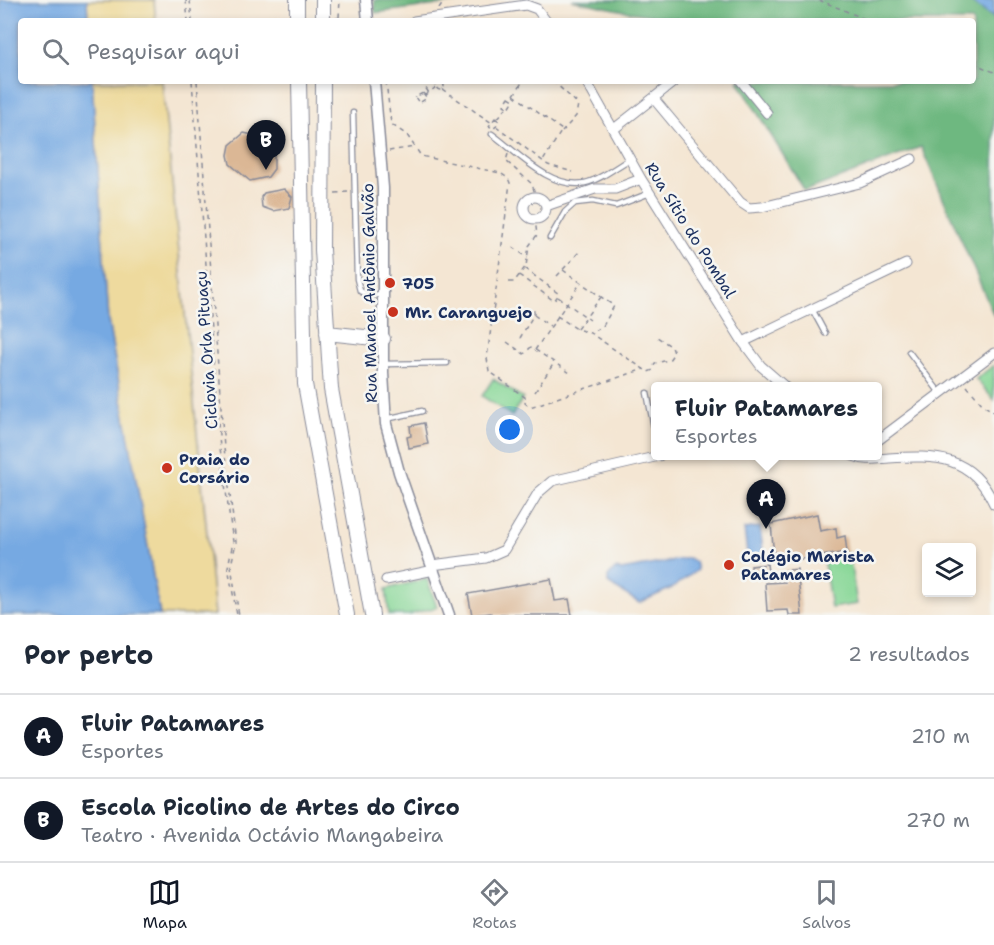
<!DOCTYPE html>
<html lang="pt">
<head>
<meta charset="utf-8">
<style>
	:root { --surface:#fff; --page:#f6f6f7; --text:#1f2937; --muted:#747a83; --line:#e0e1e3; --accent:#111827 }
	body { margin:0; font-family:"Shantell Sans",sans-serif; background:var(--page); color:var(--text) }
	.controls { position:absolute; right:18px; bottom:18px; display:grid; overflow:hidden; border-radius:6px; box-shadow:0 3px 9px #0003 }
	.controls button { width:54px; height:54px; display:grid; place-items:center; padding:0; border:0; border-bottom:2px solid var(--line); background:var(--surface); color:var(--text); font:30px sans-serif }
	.you { position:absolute; left:510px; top:430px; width:21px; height:21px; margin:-15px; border:4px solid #fff; border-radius:50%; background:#1a73e8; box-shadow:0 0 0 9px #1a73e833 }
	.badge { display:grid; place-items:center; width:39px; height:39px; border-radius:50%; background:var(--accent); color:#fff; font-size:20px; font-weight:700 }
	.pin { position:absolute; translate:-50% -50px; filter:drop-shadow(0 2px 3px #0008) }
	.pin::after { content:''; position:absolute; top:32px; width:21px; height:18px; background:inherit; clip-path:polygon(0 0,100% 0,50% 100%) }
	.popup { position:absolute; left:651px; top:382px; width:231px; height:78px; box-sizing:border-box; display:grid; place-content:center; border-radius:6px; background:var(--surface); filter:drop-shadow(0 2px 4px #0005); font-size:20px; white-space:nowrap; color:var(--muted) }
	.popup b { font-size:22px; color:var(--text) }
	.popup::after { content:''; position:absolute; left:50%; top:100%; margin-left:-12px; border:12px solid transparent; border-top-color:var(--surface) }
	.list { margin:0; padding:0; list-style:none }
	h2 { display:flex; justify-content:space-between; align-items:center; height:78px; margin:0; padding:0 24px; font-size:26px }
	h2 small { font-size:20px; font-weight:400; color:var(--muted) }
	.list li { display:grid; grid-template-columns:39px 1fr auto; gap:18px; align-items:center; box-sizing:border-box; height:84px; padding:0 24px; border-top:2px solid var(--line) }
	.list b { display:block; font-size:22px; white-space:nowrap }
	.list p { margin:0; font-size:20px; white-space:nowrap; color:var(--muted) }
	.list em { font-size:20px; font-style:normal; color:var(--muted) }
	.icon { flex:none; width:33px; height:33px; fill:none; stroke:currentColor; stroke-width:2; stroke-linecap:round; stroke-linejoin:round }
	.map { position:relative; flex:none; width:994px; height:615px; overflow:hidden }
	.search { position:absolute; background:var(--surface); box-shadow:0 3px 9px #0003; left:18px; right:18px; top:18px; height:66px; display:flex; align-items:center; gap:15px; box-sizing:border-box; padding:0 21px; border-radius:6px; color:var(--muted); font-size:22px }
	.sheet { height:246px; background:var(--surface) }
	nav { display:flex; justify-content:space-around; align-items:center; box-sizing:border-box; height:84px; border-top:2px solid var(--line); background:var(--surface); font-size:16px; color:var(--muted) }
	nav a { display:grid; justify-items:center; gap:3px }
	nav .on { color:var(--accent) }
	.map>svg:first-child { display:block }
	.green { fill:#88d797; stroke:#52837a; stroke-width:1.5 }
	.forest { fill:#6eb880; stroke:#44746f; stroke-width:1.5 }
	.sand { fill:#eeda9e; stroke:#84847e; stroke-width:1.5 }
	.water { fill:#76a9e2; stroke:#486ca0; stroke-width:1.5 }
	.building { fill:#dbb795 }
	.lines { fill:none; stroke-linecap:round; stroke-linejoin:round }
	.service-casing { stroke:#888a98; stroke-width:7 }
	.minor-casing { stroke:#888a98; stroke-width:11 }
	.tertiary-casing { stroke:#888a98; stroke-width:13 }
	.primary-casing { stroke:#888a98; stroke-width:16 }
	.path { stroke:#888a98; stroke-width:1.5; stroke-dasharray:4.5 4.5; stroke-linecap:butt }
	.service { stroke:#fff; stroke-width:4.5 }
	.minor { stroke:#fff; stroke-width:9 }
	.tertiary { stroke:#fff; stroke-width:10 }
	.primary { stroke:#fff; stroke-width:14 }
	.poi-dot { fill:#c8321e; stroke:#f6f6f2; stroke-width:2 }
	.labels { text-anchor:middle; stroke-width:5; stroke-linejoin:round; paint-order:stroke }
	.street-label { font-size:16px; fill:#1b2f5e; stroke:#f6f6f2 }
	.poi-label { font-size:16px; font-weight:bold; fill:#1b2f5e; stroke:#f6f6f2; text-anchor:start }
</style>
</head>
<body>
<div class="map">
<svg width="994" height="615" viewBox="0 0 994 615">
	<rect width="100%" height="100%" fill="#f6f6f2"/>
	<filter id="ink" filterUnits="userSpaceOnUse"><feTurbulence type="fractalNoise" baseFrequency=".0167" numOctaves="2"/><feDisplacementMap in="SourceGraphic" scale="12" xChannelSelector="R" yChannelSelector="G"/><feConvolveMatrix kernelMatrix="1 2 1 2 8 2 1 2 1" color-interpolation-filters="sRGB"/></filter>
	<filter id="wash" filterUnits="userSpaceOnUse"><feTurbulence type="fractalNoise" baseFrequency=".008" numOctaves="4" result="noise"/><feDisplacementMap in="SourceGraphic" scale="24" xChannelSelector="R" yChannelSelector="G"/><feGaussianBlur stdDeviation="1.35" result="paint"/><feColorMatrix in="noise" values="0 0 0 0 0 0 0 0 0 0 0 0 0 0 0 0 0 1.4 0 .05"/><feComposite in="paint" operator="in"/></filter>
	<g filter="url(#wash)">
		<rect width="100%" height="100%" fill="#f4e6d3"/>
		<path class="green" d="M994 365V400L976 379Z
			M493 379 523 398 512 416 482 396Z
			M849 553 857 604 831 608 823 557Z
			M427 579 437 607 409 615H389L386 589Z"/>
		<path class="forest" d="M374 0H477L375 13Z
			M572 0H994V316L921 147 805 191 738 81H973V21H689L629 12Z"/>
		<path class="sand" d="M87 0H154L156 21H88Z
			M92 81H162L215 615H160L108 321Z"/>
		<path class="water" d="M0 0H87L88 21H21V81H92L108 321 160 615H0Z
			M968 0H994V18Z
			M760 527 764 559 748 561 744 529Z
			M689 558 695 562 697 570 674 587 639 603 608 583V577L615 569 621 570Z"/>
		<g id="blocks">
			<path class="building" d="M244 133 261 137 274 150V169L268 177 250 181 230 164 228 155 230 145Z
				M284 189 292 197 289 208 273 211 262 207 261 197 264 193Z
				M424 423 428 444 409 448 407 437 411 436 410 426Z
				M817 514 820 531 836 528 837 538 845 536 847 552 795 560 794 553 774 556 771 524Z
				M767 564 768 572 752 575 751 566Z
				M797 569 802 615H789L788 610 767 611 765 583 785 582 783 571Z
				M551 579 555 601 569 599 572 615H492L491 613 472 615 468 594Z"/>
		</g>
	</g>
	<g filter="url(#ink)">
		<use href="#blocks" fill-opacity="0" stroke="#888a98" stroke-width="1.5"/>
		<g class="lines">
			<defs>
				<path id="service" d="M353 113 357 279 360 291 368 295H383
					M492 134C517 152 551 190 585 183 600 180 616 167 630 159
					M550 238 565 212 575 203 593 201 616 206 650 193
					M812 309 825 333
					M909 352 940 393
					M384 364 447 363
					M647 393 655 432
					M386 419 422 411"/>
				<path id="minor" d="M414 21 526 5 537 9 546 21
					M586 81 641 179 743 342 761 366 784 386
					M741 81 767 113
					M654 99 740 202 749 208 762 207 860 183 912 159
					M614 129 675 81
					M524 208a11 11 0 1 1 22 0a11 11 0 1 1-22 0Z
					M546 206 595 189H615L641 179
					M743 342 906 264
					M877 441 994 353
					M853 456C865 461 876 459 889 458 936 455 972 455 994 504
					M432 565 486 558 504 550 538 493 552 481 659 456
					M386 580 434 570"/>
				<path id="tertiary" d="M366 0 368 21
					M374 81 383 188V373L386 424 399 472 449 615"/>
				<path id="primary" d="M297 21V0
					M323 21V0
					M299 81 305 384 347 615
					M323 81 322 250 331 389 372 615
					M327 333 383 339"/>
			</defs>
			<use href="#service" class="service-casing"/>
			<use href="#minor" class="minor-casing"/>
			<use href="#tertiary" class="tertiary-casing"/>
			<use href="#primary" class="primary-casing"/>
			<path class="path" d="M186 0 188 21
				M190 0 192 21
				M819 0 870 21
				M439 9 445 0
				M339 17 340 0
				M336 18 358 20
				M973 63 994 72
				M192 81 220 448 233 542 228 567 237 615
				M197 81 224 448 236 542 231 566 239 615
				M386 81 391 124 407 135 421 156 500 173 508 178 510 183 487 358 489 371 526 398 525 403 530 407 644 369
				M421 81 431 96
				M553 81 578 104 576 116 562 132
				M436 86a4 4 0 1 1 8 0a4 4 0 1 1-8 0Z
				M442 89 492 123
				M423 93 427 98 419 103 415 97Z
				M425 95 435 88
				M514 95 562 130 543 161
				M514 95 523 81
				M509 97 514 100 509 108 504 105Z
				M495 118 499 121 494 129 489 126Z
				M498 118 506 108
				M496 126 548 165 573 172
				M389 151 414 147
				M508 154 506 161 532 184 536 197
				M362 191 372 189
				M335 193 348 192
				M513 247 528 258
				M563 270 614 306 603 326 592 332
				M519 275 554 301 559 294 524 268
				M557 276 580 251
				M509 282H514L526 266 529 246 537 235 535 219
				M558 297 590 320
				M534 315 550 326
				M557 316 577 329 590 333 648 372 653 370 655 363 669 360 674 353 672 347 657 337
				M577 329 601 297
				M520 338 534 314V308
				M507 342 524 354 531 347 570 373
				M535 350 580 284
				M967 386 983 405 994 412
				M535 392 554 363"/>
			<use href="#service" class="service"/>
			<use href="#minor" class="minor"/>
			<use href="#tertiary" class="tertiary"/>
			<use href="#primary" class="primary"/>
		</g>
	</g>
	<g class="poi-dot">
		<circle cx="390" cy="283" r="6"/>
		<circle cx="393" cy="312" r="6"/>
		<circle cx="167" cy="468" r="6"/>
		<circle cx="729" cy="565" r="6"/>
	</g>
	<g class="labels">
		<g class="street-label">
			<text transform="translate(691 230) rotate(58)" y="6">Rua Sítio do Pombal</text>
			<text transform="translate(369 293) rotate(-91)" y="6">Rua Manoel Antônio Galvão</text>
			<text transform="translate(206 350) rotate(-94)" y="6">Ciclovia Orla Pituaçu</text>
		</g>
		<g class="poi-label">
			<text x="402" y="289">705</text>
			<text x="405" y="318">Mr. Caranguejo</text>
			<text x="179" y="465">Praia do<tspan x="179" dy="18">Corsário</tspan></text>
			<text x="741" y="562">Colégio Marista<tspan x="741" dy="18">Patamares</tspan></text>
		</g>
	</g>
</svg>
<div class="controls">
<button><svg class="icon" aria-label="layers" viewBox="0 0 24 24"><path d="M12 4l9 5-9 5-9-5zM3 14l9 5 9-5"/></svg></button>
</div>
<div class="you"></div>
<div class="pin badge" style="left:766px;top:529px">A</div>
<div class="popup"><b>Fluir Patamares</b>Esportes</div>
<div class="pin badge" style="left:266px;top:170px">B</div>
<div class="search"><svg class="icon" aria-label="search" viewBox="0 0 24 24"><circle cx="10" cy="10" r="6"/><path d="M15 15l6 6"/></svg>Pesquisar aqui</div>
</div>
<section class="sheet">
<h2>Por perto<small>2 resultados</small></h2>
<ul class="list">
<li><span class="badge">A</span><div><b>Fluir Patamares</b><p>Esportes</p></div><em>210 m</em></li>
<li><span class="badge">B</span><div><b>Escola Picolino de Artes do Circo</b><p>Teatro · Avenida Octávio Mangabeira</p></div><em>270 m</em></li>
</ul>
</section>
<nav>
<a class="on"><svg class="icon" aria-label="map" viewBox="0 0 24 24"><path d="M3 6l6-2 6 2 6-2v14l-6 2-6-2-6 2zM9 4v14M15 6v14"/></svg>Mapa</a>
<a><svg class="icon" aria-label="directions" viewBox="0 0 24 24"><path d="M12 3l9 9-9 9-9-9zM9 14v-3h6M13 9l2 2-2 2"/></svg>Rotas</a>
<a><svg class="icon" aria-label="saved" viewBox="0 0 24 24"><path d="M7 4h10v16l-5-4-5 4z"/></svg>Salvos</a>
</nav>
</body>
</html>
